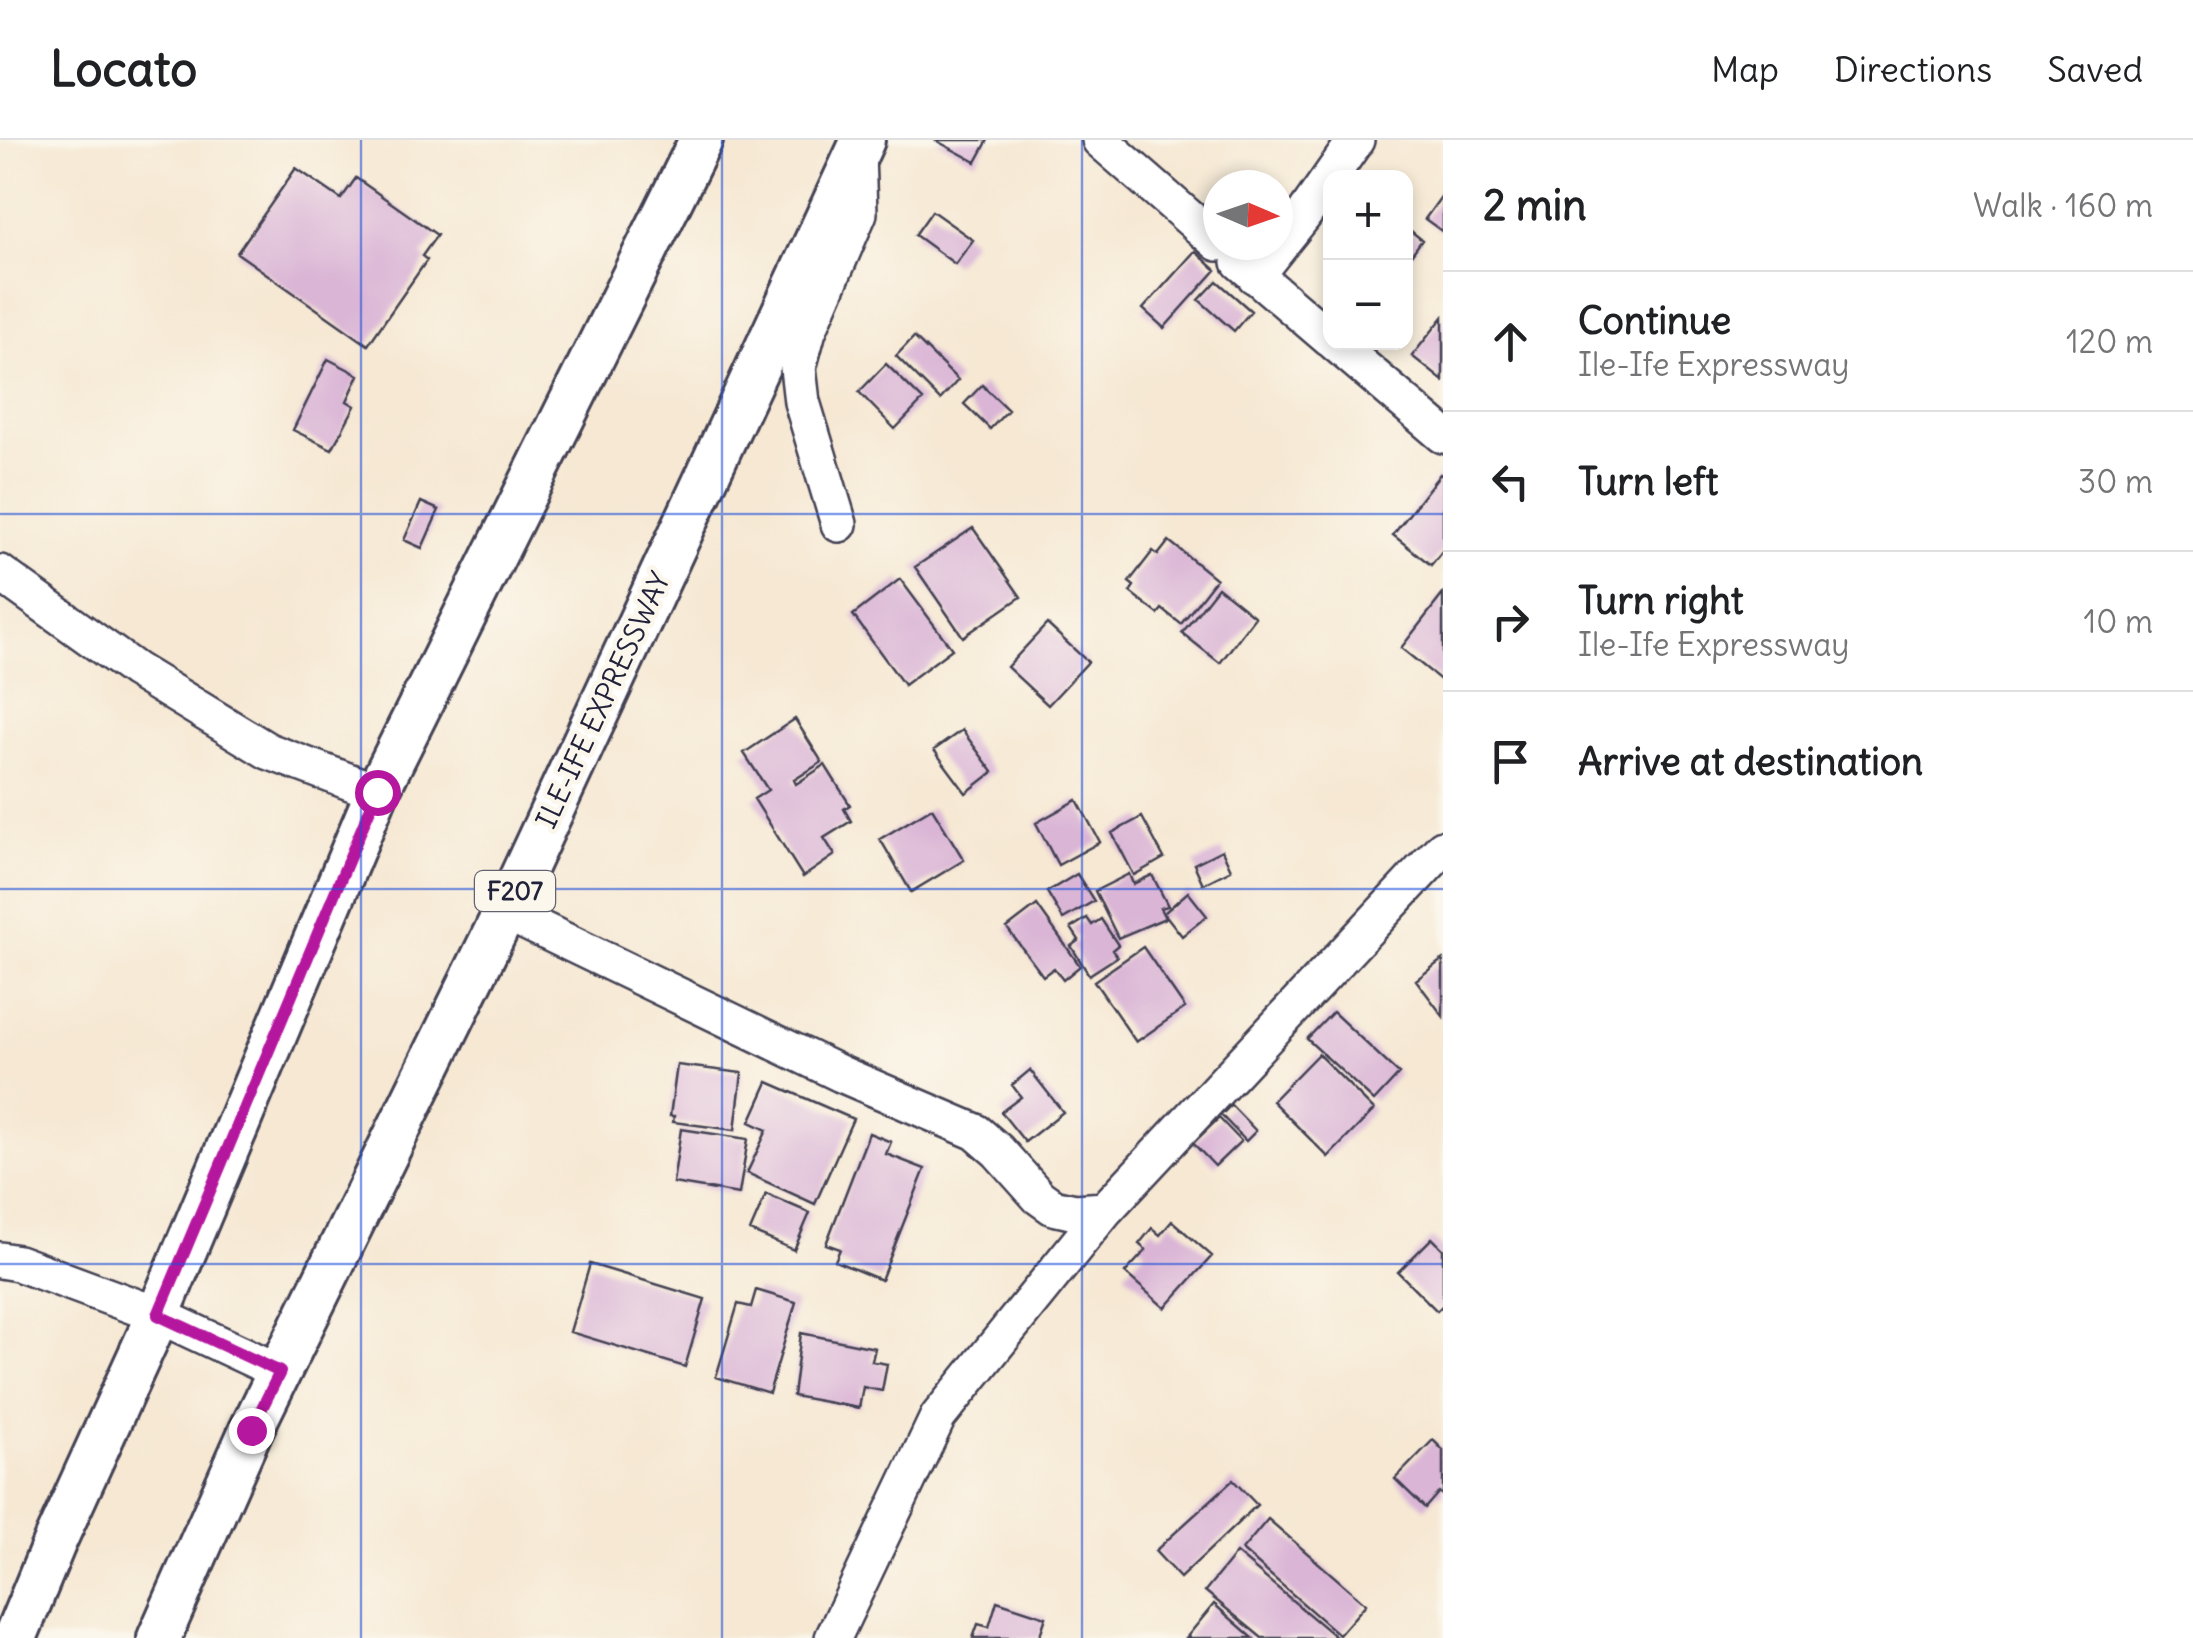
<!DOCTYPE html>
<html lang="en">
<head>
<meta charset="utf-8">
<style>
	:root { --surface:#fff; --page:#f6f6f6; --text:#202124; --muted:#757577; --line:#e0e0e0 }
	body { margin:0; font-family:Delius,sans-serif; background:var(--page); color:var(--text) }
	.controls { position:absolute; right:30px; top:30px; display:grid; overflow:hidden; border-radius:20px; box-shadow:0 5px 15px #0003 }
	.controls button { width:90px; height:90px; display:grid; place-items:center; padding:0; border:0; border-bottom:2px solid var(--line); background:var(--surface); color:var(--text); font:50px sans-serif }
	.compass { position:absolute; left:1203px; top:30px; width:90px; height:90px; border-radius:50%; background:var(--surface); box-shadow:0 5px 15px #0003; rotate:92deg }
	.stop { position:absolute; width:30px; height:30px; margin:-22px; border:8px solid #b5179e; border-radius:50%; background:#fff }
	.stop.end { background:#b5179e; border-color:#fff; box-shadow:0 2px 10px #0008 }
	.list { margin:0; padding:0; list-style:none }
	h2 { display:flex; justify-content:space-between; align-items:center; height:130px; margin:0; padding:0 40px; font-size:42px }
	h2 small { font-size:32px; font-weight:400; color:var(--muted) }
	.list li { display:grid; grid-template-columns:65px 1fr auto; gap:30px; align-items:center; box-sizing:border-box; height:140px; padding:0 40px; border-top:2px solid var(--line) }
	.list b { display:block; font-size:38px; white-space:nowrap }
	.list p { margin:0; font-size:32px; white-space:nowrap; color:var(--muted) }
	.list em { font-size:32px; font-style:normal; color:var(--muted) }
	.icon { flex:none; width:55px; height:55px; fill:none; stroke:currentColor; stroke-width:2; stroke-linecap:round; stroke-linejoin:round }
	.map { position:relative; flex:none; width:1443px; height:1498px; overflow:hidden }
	header { display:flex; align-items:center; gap:60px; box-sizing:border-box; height:140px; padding:0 50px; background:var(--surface); border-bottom:2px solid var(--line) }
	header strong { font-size:48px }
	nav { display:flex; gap:55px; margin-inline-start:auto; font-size:35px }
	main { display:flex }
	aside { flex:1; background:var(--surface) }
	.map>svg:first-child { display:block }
	.building { fill:#dab5d6 }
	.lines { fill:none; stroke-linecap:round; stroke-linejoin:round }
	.minor-casing { stroke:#424052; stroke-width:40 }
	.major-casing { stroke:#424052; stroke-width:48 }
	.minor { stroke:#fff; stroke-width:35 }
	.major { stroke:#fff; stroke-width:42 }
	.route { stroke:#b5179e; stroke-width:12 }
	.grid { fill:none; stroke:#1d4ed8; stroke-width:2.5; stroke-opacity:0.55 }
	.labels { text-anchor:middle; stroke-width:9; stroke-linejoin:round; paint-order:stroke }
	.shield { fill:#fbf7ec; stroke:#636270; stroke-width:2.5 }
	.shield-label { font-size:25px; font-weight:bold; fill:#22223b }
	.street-label { font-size:28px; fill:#22223b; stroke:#fbf7ec }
</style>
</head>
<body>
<header>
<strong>Locato</strong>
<nav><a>Map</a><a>Directions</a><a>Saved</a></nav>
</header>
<main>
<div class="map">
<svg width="1443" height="1498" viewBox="0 0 1443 1498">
	<rect width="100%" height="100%" fill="#fbf7ec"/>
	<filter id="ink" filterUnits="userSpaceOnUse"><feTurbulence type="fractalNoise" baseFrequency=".01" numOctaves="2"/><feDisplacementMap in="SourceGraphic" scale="20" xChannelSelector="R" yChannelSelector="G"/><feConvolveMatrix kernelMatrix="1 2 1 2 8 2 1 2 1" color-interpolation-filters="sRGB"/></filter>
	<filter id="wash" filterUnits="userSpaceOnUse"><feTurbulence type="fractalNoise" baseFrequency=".0048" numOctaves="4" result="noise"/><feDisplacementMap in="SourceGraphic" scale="40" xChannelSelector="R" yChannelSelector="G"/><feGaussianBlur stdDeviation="2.25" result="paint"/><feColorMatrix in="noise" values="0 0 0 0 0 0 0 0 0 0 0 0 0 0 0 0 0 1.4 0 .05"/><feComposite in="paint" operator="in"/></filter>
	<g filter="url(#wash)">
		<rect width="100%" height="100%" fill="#f6e8d3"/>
		<g id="blocks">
			<path class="building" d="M935 0H988L976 22Z
				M296 28 341 59 356 38 437 95 422 116 427 120 368 205 237 113Z
				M1443 54V92L1425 79Z
				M932 71 973 100 955 124 915 95Z
				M1406 87 1422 100 1406 122Z
				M1195 111 1216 130 1164 188 1143 169Z
				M1217 141 1251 171 1234 191 1199 160Z
				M1443 177V241L1412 216Z
				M914 197 958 240 940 260 896 216Z
				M328 219 359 235 347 261 355 266 332 309 293 290Z
				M886 224 923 260 895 289 859 252Z
				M982 245 1008 270 990 289 964 264Z
				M1440 334 1443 336V410L1431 425 1393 395Z
				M421 362 439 370 422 408 404 400Z
				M973 388 1021 457 963 497 915 427Z
				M1169 401 1216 439 1181 484 1162 469 1158 474 1130 452 1134 446 1129 442 1153 411 1158 415Z
				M900 439 952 509 904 545 853 475Z
				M1218 447 1255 477 1220 523 1182 493Z
				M1443 454V542L1401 508Z
				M1047 484 1088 522 1048 565 1007 527Z
				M795 579 822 622 794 640 796 644 825 625 850 665 844 669 851 681 824 698 835 715 803 737 754 659 768 650 744 613Z
				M962 590 993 632 966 653 934 610Z
				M1077 660 1100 702 1058 725 1036 683Z
				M932 668 964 720 911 752 880 699Z
				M1142 677 1164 718 1134 735 1112 693Z
				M1222 710 1231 730 1203 744 1194 724Z
				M1077 734 1094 761 1063 779 1047 752Z
				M1129 734 1133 744 1152 735 1168 766 1160 768 1165 778 1118 798 1095 751Z
				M1188 752 1207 776 1182 796 1164 773Z
				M1037 765 1080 826 1063 840 1054 828 1043 836 1007 788Z
				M1087 778 1092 785 1101 779 1118 805 1112 810 1117 817 1089 835 1071 806 1079 800 1071 788Z
				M1143 807 1185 868 1136 902 1094 841Z
				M1443 819V876L1416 840Z
				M1333 872 1399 934 1374 961 1307 899Z
				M1318 914 1374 970 1328 1017 1272 961Z
				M677 925 742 933 735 990 673 982 674 976H670Z
				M1030 930 1063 972 1025 1002 1001 972 1021 957 1012 945Z
				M768 942 853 979 815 1064 747 1033 767 990 750 982Z
				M1231 965 1256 991 1246 1001 1221 975Z
				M1219 978 1241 1001 1215 1026 1193 1003Z
				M681 989 748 999 739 1054 673 1043Z
				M869 993 891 1002 886 1014 925 1029 881 1140 835 1121 840 1109 826 1104Z
				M766 1054 810 1073 794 1110 750 1091Z
				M1172 1081 1212 1116 1165 1168 1125 1133 1146 1110 1139 1104 1152 1088 1160 1095Z
				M1432 1098 1443 1109V1165L1437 1171 1398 1132Z
				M590 1124 705 1159 685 1227 570 1192Z
				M756 1150 796 1162 769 1253 716 1237 738 1164 751 1167Z
				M801 1193 875 1208 872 1221 887 1224 882 1251 863 1247 859 1268 793 1256Z
				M1433 1300 1443 1310V1356L1439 1352 1425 1368 1395 1339Z
				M1233 1340 1257 1365 1180 1438 1155 1411Z
				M1268 1379 1366 1464 1339 1495 1242 1410Z
				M1236 1413 1337 1498H1262L1205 1451Z
				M997 1461 1046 1477 1039 1498H973L978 1484 989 1487Z
				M1214 1464 1253 1498H1186Z"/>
		</g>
	</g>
	<g filter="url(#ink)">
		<use href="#blocks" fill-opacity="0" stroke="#424052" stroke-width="2.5"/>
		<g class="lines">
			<defs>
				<path id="minor" d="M1100 0 1218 103
					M1240 122 1330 199
					M1255 136 1303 76 1356 0
					M1334 202 1443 295
					M839 384 802 262 798 228 808 191 859 73 857 14
					M0 433 135 530 268 611 377 652
					M505 772 841 934 976 992 998 1011 1039 1057 1053 1067 1075 1072 1105 1070
					M0 1120 18 1123 158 1175 280 1232
					M833 1498 938 1277 1105 1070 1443 708"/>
				<path id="major" d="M15 1498 55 1401 158 1175 377 652 701 0
					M159 1498 251 1290 505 772 863 0"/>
			</defs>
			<use href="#minor" class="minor-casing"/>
			<use href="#major" class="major-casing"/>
			<use href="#minor" class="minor"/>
			<use href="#major" class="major"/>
		</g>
	</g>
	<g class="lines" filter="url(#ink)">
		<path class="route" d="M251 1290 280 1232 158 1175 377 652"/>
	</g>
	<path class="grid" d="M361 0V1498M722 0V1498M1082 0V1498M0 374H1443M0 749H1443M0 1124H1443"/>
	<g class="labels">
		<rect class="shield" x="475" y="731" width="80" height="40" rx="8"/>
		<g class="shield-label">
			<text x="515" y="760">F207</text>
		</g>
		<g class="street-label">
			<text transform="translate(603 560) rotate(-65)" y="10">ILE-IFE EXPRESSWAY</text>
		</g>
	</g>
</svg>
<div class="controls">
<button>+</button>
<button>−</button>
</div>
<svg class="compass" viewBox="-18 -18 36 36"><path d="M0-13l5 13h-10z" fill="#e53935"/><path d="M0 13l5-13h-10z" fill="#757577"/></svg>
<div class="stop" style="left:377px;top:652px"></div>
<div class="stop end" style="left:251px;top:1290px"></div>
</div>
<aside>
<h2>2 min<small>Walk · 160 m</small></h2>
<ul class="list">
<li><svg class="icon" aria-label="ahead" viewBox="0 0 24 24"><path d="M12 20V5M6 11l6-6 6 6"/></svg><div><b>Continue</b><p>Ile-Ife Expressway</p></div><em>120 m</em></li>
<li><svg class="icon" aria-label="left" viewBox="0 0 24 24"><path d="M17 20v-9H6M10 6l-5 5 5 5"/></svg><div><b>Turn left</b></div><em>30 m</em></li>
<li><svg class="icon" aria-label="right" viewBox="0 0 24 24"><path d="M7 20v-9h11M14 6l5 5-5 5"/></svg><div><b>Turn right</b><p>Ile-Ife Expressway</p></div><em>10 m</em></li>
<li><svg class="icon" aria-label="arrive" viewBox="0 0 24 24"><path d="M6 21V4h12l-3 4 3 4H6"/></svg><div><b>Arrive at destination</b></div></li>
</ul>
</aside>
</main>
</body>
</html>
